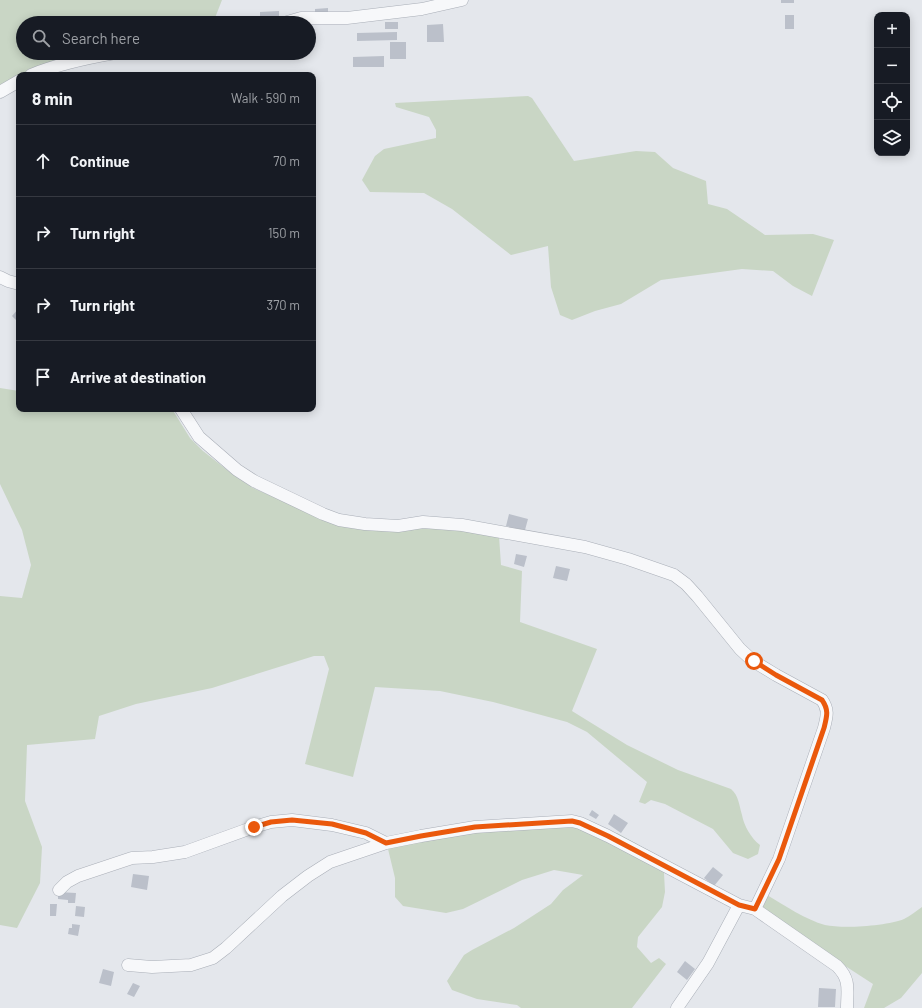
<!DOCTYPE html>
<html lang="en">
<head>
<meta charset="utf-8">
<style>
	:root { --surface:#171b24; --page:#242831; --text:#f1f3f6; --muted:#9ea1a6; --line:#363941 }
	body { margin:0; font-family:Barlow,sans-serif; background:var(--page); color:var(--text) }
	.controls { position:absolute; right:12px; top:12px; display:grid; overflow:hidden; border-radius:8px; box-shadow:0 2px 10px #0003 }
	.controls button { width:36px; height:36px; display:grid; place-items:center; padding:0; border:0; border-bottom:1px solid var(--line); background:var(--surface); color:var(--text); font:20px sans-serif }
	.stop { position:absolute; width:12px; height:12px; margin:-9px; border:3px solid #ea580c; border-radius:50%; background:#fff }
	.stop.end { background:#ea580c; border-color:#fff; box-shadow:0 1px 4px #0008 }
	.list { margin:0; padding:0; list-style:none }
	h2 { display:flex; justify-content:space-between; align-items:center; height:52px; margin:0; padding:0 16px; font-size:17px }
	h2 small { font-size:13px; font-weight:400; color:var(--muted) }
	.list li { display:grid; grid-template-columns:26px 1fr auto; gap:12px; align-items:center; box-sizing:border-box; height:72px; padding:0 16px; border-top:1px solid var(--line) }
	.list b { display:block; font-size:15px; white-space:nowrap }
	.list em { font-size:13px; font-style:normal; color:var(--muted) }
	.icon { flex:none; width:22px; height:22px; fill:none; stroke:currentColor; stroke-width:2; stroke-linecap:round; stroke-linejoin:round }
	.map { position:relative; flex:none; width:922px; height:1008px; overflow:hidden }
	.search { position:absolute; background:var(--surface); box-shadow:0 2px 10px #0003; left:16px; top:16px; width:300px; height:44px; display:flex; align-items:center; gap:10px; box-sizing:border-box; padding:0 14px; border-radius:22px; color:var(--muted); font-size:15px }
	.panel { position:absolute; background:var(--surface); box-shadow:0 2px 10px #0003; left:16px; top:72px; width:300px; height:340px; border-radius:8px }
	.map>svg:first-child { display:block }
	.green { fill:#c9d6c5 }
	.building { fill:#bbc0ca }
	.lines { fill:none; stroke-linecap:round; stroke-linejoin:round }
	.minor-casing { stroke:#a9aeb7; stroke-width:13 }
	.minor { stroke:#f7f8fa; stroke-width:12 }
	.route { stroke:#ea580c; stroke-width:5 }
</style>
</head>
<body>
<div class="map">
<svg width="922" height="1008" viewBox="0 0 922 1008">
	<rect width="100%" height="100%" fill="#e4e7ec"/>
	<path class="green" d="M0 0H222L213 23H23V53H91L53 61 19 75 0 87Z
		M528 96 532 98 574 161 636 151 655 152 673 168 706 181 708 204 727 209 765 235 813 234 834 240 812 296 793 286 773 271 742 269 661 280 621 304 595 311 572 320 560 315 551 287 548 246 511 255 452 209 424 193 370 192 362 180 375 156 384 149 436 138V130L429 117 396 107 395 103Z
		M0 388 19 391V409H172L190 438 203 451 231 473 253 488 306 511 423 527 461 530 499 536 501 565 522 571 520 622 597 649 572 711 627 745 678 770 731 789C739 796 739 805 742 815 744 826 751 838 760 845L758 854 748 859 733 853 713 829 665 804 651 800 645 804 639 802 647 782 587 732 567 722 493 702 440 691 375 687 353 777 305 764 329 669 324 656H314L212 688 136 704 99 716 95 739 27 745 25 801 42 847 40 883 17 928 0 925V596L22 598 31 565 22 530 0 484Z
		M578 826 611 843 617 833 662 858 664 873 665 892 662 907 638 937 637 947 651 963 659 958 666 964 632 1008H521L517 1005 477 999 452 990 447 981 464 955 472 950 514 928 551 904 563 890 583 875 554 870 522 880 463 909 446 913 403 906 395 897V878L388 849 421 840 475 831Z
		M767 895C784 905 806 920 825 925 843 929 887 926 904 919 910 916 916 911 922 907V973L901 998 884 1008H864L873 984 759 910Z"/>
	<path class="building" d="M781 0H794V3H781Z
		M328 8V16H315V9Z
		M279 11V21H260V12Z
		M785 15H794V29H785Z
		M385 22H398V29H385Z
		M443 24 444 42H427V25Z
		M397 32V40L357 41V33Z
		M390 42H406V59H390Z
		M384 56V67H353V57Z
		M19 308V323L12 316Z
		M509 514 528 519 525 530 506 526Z
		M516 554 527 556 524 567 514 564Z
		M556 566 570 569 567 581 553 578Z
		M592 810 599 815 596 819 589 815Z
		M614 814 628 823 621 833 608 824Z
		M713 867 723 875 714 886 704 878Z
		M133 874 149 876 147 890 131 887Z
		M58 892 76 893 75 903H68V900L58 899Z
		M50 904H57L56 916H50Z
		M76 906 85 907 84 917 75 916Z
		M72 924 80 925 78 936 68 934 69 928H72Z
		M685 961 695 969 687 980 677 972Z
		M103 969 114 972 111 986 99 983Z
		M133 983 140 986 134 997 127 994Z
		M819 988 836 989 835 1007H818Z"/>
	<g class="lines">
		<defs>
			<path id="minor" d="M284 23 301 18H347L422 9 462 0
				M31 75C58 64 86 58 115 53
				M0 92 19 81
				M0 277 8 281 19 284
				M59 890 67 882 78 876 132 858 153 857 185 852 254 827 271 822 292 820 332 825 366 833 386 843 421 836 475 827 572 821 580 823 608 836 739 905 755 909 779 859 824 728C827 716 829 710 822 700L776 675 753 661 740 649 697 596 686 584 674 575 628 559 585 547 462 525 423 522 398 526 365 524 339 520 323 514 254 481 237 470 199 437 181 409
				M755 909 837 966C851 980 847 990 847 1008
				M128 965 152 967 191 965 213 958 226 948 282 896 308 876 330 862 386 843
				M677 1008 708 963 739 905"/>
		</defs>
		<use href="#minor" class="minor-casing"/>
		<use href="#minor" class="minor"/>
	</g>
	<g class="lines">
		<path class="route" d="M254 827 271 822 292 820 332 824 366 833 386 843 421 836 475 827 572 821 580 823 608 836 739 905 755 909 779 859 824 728C827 716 829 710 822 700L776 675 754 661"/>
	</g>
</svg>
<div class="controls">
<button>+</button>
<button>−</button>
<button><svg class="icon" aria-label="locate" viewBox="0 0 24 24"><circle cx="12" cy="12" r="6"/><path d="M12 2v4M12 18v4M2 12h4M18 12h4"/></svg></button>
<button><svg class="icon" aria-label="layers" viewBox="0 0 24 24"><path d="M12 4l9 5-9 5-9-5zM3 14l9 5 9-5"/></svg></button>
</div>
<div class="stop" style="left:754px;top:661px"></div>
<div class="stop end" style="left:254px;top:827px"></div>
<div class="search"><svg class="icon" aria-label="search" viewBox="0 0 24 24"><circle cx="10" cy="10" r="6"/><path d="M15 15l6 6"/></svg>Search here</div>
<section class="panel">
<h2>8 min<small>Walk · 590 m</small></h2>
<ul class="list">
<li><svg class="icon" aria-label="ahead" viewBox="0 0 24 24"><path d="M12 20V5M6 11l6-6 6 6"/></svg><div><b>Continue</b></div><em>70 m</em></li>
<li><svg class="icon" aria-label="right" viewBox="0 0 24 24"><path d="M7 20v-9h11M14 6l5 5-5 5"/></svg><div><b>Turn right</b></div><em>150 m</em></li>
<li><svg class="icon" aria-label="right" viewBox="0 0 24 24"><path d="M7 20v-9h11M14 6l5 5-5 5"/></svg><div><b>Turn right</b></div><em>370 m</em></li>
<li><svg class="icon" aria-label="arrive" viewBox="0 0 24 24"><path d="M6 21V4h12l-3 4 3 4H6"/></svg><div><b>Arrive at destination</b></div></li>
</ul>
</section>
</div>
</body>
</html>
